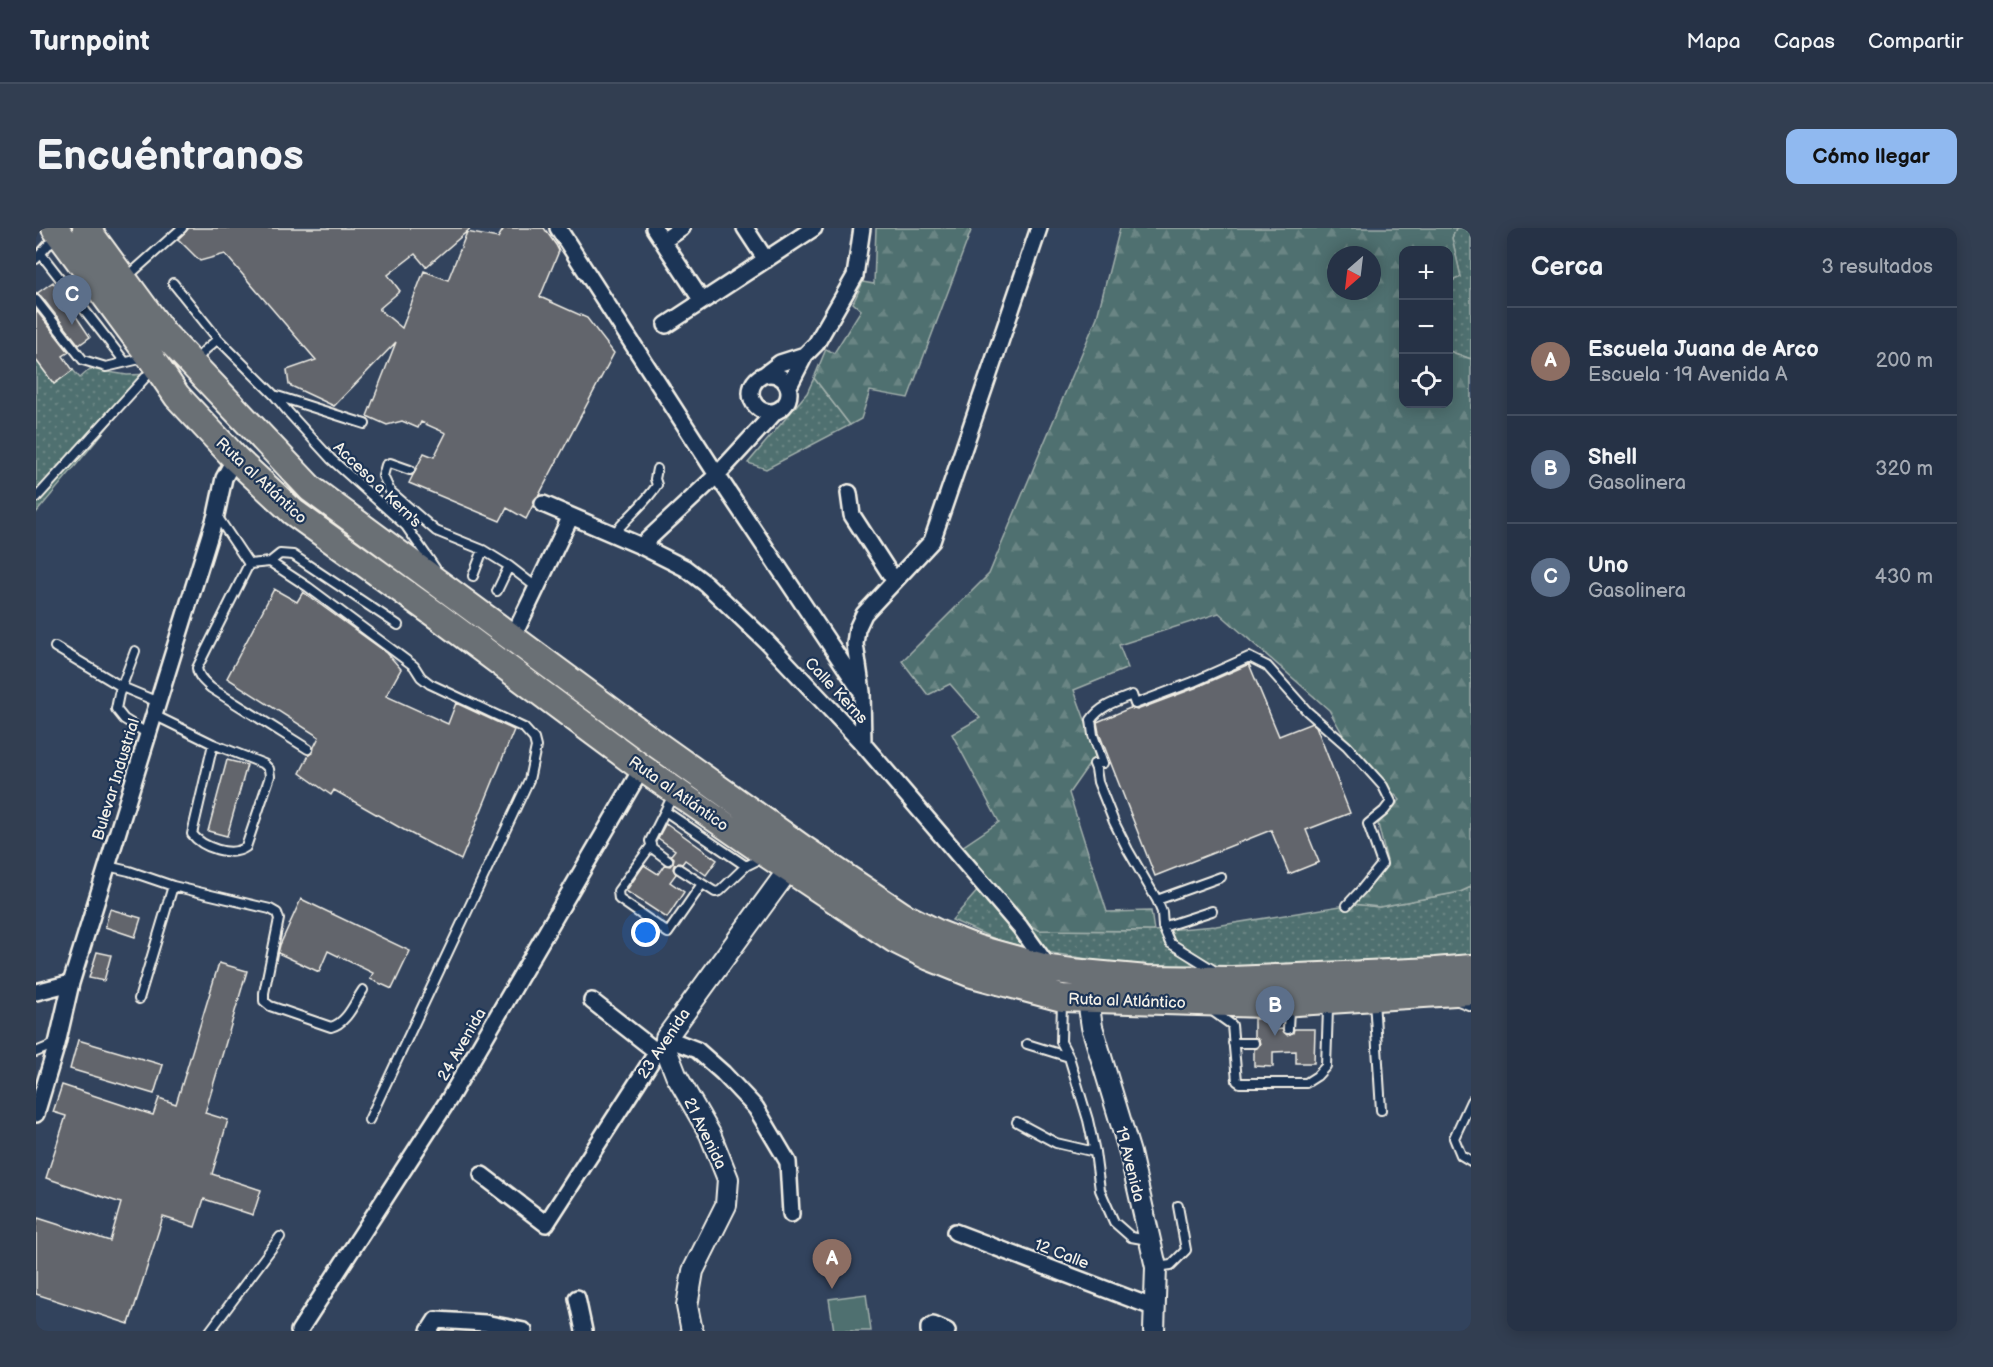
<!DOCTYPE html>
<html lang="es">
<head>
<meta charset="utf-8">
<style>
	:root { --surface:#263246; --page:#323e51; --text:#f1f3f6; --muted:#a4aab3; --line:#424d5f; --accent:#90b9f0 }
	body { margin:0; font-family:"Balsamiq Sans",sans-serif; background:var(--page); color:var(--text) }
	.controls { position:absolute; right:18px; top:18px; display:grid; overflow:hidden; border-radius:12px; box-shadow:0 3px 15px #0003 }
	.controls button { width:54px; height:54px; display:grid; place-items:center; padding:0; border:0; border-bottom:2px solid var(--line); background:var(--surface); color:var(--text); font:30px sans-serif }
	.compass { position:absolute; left:1291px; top:18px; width:54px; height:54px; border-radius:50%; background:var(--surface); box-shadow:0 3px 15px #0003; rotate:208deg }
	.you { position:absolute; left:610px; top:705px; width:21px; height:21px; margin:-15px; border:4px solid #fff; border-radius:50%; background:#1a73e8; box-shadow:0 0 0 9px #1a73e833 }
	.badge { display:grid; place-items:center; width:39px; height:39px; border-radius:50%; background:var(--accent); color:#fff; font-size:20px; font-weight:700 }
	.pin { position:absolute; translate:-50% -50px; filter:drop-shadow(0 2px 3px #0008) }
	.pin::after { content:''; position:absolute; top:32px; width:21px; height:18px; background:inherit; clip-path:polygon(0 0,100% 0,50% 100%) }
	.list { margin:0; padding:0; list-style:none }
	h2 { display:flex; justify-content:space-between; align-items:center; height:78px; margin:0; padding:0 24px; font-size:26px }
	h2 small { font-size:20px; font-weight:400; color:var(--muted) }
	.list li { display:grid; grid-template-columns:39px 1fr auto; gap:18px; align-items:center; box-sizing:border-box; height:108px; padding:0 24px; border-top:2px solid var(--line) }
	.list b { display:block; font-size:22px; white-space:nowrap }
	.list p { margin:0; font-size:20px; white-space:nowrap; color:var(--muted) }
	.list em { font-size:20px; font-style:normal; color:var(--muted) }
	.icon { flex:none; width:33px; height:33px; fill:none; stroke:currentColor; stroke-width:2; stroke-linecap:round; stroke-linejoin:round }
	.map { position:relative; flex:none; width:1435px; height:1103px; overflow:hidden; border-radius:12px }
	header { display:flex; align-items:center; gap:36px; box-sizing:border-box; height:84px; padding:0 30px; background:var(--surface); border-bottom:2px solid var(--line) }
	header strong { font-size:28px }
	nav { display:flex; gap:33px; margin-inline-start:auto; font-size:21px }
	.intro { display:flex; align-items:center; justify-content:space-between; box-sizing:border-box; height:144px; padding:0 36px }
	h1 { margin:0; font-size:42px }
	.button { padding:15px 27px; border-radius:12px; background:var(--accent); color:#111; font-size:21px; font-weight:700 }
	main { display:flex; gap:36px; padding:0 36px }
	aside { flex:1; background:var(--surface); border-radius:12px; box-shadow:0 3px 15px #0003 }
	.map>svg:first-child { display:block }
	.grass { fill:url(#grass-dots); stroke:#a2b0ac; stroke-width:1.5 }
	.forest { fill:url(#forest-firs); stroke:#a2b0ac; stroke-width:1.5; fill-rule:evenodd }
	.pitch { fill:#50706f; stroke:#a2b0ac; stroke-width:1.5 }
	.building { fill:#62656c; stroke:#f4f1e8; stroke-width:1.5 }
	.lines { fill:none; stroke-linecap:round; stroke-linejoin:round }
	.service-casing { stroke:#f4f1e8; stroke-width:12 }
	.minor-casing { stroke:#f4f1e8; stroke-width:20 }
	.tertiary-casing { stroke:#f4f1e8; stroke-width:24 }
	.trunk-casing { stroke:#f4f1e8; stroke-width:30 }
	.service { stroke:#1d3557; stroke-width:8 }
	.minor { stroke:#1d3557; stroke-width:15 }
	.tertiary { stroke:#1d3557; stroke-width:20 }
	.trunk { stroke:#6b6f75; stroke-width:26 }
	.labels { text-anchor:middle; stroke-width:4.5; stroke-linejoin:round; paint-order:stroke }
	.street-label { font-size:16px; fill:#f4f1e8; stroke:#1d3557 }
</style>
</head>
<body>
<header>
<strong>Turnpoint</strong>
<nav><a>Mapa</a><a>Capas</a><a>Compartir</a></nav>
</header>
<div class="intro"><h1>Encuéntranos</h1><a class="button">Cómo llegar</a></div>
<main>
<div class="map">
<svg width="1435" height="1103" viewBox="0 0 1435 1103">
	<defs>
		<pattern id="grass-dots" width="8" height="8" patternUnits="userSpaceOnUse" patternTransform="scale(1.5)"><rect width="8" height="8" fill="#50706f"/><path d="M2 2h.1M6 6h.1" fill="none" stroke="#6a8584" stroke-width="1.8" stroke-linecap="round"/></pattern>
		<pattern id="forest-firs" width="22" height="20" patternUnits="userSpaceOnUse" patternTransform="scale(1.5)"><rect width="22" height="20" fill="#50706f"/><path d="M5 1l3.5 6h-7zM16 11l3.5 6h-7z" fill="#6a8584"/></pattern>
	</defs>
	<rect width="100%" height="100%" fill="#32435d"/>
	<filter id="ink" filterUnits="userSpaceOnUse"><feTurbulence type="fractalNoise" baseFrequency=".0167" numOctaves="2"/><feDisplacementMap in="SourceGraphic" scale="12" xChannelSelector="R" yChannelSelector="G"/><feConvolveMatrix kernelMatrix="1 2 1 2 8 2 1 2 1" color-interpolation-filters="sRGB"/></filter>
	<g filter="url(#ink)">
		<path class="grass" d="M1420 0H1435V131L1413 123V54L1425 49 1416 10Z
			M0 132 18 156 37 142 44 150 54 141 91 147 116 146 0 285Z
			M778 150 814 197 730 241 712 235 771 165Z
			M950 653 988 694 1003 702 1118 703 1180 698 1317 676 1343 679 1424 664 1435 659V728L1344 738 1212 740 1081 736 1010 724 961 712 916 692Z"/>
		<path class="forest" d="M840 0H936L872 170 834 163 825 191 814 197 778 150 790 121 798 125 825 82 817 75 827 54 838 56Z
			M1084 0H1420L1416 10 1425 49 1413 54 1412 22H1368V176H1412L1413 123 1435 131V659L1424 664 1343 679 1317 676 1351 633 1342 596 1364 572 1318 526 1293 482 1183 385 1083 417 1092 440 1038 462 1061 525 1033 565 1071 684 1115 683 1118 703 1003 702 988 694 923 621 963 594 916 506 944 490 914 456 892 467 866 433 953 346 1061 89ZM1300 27H1336V63H1300Z"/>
		<path class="pitch" d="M830 1066 835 1103H798L793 1071Z"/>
		<path class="building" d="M153 0H435L390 39 379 26 352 47 364 63 343 81 366 100 388 43 412 52 431 4 462 10 468 0H508L520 17 523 23 504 69 551 90 578 125 503 267 498 272 497 277 490 291 471 280 464 293 373 255 388 225 398 229 410 205 385 194 382 200 366 193 351 197 331 188 360 114 298 178 253 157 251 142 280 132 189 26 164 33 142 11Z
			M17 54 54 109 43 117 5 68 0 66Z
			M0 82 33 124 27 128 37 142 18 156 0 132Z
			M238 361 261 374 267 364 351 425 365 441 350 468 412 496 420 475 478 502 425 632 368 602 298 562 295 567 264 545 273 527 277 524 278 519 283 509 191 450Z
			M1213 436 1243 508 1276 495 1280 498 1314 585 1270 602 1283 634 1253 646 1235 602 1119 648 1063 505 1061 494 1094 480 1101 482 1159 460Z
			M191 532 211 537 191 608 172 603Z
			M630 595 681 632 670 647 649 632 646 636 643 635 638 637 637 641 640 646 634 654 648 664 631 690 590 663 608 637 622 646 628 637 634 638 637 635 638 630 635 627 639 622 622 610Z
			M265 671 374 723 356 761 334 751 337 745 292 723 283 744 242 725 244 717Z
			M74 681 105 690 99 709 69 699Z
			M61 724 75 727 68 753 53 750Z
			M183 735 211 743 169 885 192 892 176 946 225 962 217 987 168 971 159 999 127 989 93 1096 0 1066V997L2 990 74 1013 85 975 10 950 30 888 17 884 26 857 117 887 123 870 140 876Z
			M1238 790V802L1246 801 1251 807 1257 805 1258 801H1279L1278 835H1260V823L1237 824V839L1218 838V821L1221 820 1224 816 1223 812 1218 809V791Z
			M42 812 127 837 118 866 34 841Z"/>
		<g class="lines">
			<defs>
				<path id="service" d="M5 26 89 134
					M0 31 12 17 22 11
					M91 49 146 0
					M137 55 182 111 238 167 329 196
					M0 72 47 132 70 139 108 130
					M160 133 169 122 182 111
					M238 167 253 185 295 231 370 298 399 340
					M374 242 354 235 350 237 347 248 354 263 400 303 447 322 473 338 500 359
					M0 270 117 141
					M181 288 213 336 161 440C162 449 169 454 175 460L272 521
					M577 307C590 290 610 275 621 257L619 251 621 241
					M234 334 244 326 257 327 362 397
					M213 336 234 334 272 359 378 438 385 449 394 456 488 500 498 511 500 519 493 552 333 892
					M437 348 447 322
					M461 363 473 338
					M19 419 86 459 122 474
					M99 423 83 466 80 481 88 491 112 506
					M118 487 177 516 228 536 233 541 234 548 210 619C195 630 166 619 156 606L177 516
					M629 583 710 638
					M615 618 582 663 583 671 632 705 666 656
					M632 632 616 620 614 613 637 567
					M71 638 93 643 137 658 234 681 241 685 243 691 228 765V773L234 778 295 799C311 795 318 775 327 762
					M643 641 679 664 684 663 710 638 728 629
					M1121 672 1185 649
					M1127 699 1176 683
					M1179 743 1134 715 1127 699 1126 684 1121 672 1092 622 1078 594 1062 554 1060 541 1058 536 1067 535 1057 507 1055 492C1064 478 1081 473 1096 467L1099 476 1157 454 1213 429 1231 438 1271 483 1311 518 1347 558 1355 574 1348 583 1332 596 1346 636 1325 662 1311 677
					M103 771 137 658
					M1338 772 1345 882
					M1026 773 1025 814 1033 829 1052 892 1059 924 1064 962 1078 994 1095 1009 1112 1012
					M1422 773 1435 778
					M1175 782 1196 797 1201 853 1204 855H1270L1281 848 1290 838 1292 781 1296 776
					M1252 801 1253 781 1255 779
					M1197 815H1218
					M991 816 1033 829
					M0 824 19 816
					M1435 873 1418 910 1425 927 1435 933
					M981 894 1020 915 1059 924
					M1121 1039 1135 1037 1150 1022 1142 978
					M174 1103 244 1009"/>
				<path id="minor" d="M522 0 681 247 823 460
					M618 0 666 73
					M709 0 730 32
					M627 13 646 0
					M630 97 778 0
					M715 165a19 19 0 1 1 38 0a19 19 0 1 1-38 0Z
					M728 147 744 135 769 127
					M753 158 769 127 780 116 819 48 826 0
					M813 265 816 287 858 352
					M507 276 605 318 649 340 670 356 730 413 827 516 984 699 1014 741
					M605 318 681 247 740 183
					M477 409 535 288
					M827 516 826 464 819 416 821 401 828 386 896 313 1003 0
					M0 764 35 755
					M556 773 621 824
					M0 886 21 816 35 755 180 287 188 250 199 230
					M446 947 510 996 630 810 661 822 687 845 720 880 752 934 755 986
					M919 1004 1119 1080
					M541 1070 548 1103
					M263 1103 413 871 606 540
					M393 1103 400 1092 449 1095 488 1103
					M893 1103V1100L897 1097 911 1103"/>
				<path id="tertiary" d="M1052 772 1056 799 1094 925 1120 1039 1118 1103
					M656 1103 651 1078 657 1043 690 977 692 951 674 906 640 847 631 824 630 810 753 641"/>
				<path id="trunk" d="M19 0 115 130 141 168 199 230 257 284 403 389 606 540 732 627 858 711 894 729 936 746 1026 770 1229 776 1435 763
					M50 0 127 105 275 261 620 516 766 620 867 688 901 705 942 721 1014 741 1036 744 1111 751 1196 752 1399 743 1435 740"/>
			</defs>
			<use href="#service" class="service-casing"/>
			<use href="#minor" class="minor-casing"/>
			<use href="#tertiary" class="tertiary-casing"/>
			<use href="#trunk" class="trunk-casing"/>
			<use href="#service" class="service"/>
			<use href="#minor" class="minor"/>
			<use href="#tertiary" class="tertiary"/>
			<use href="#trunk" class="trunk"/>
		</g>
	</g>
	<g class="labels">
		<g class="street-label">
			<text transform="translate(226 252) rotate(43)" y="6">Ruta al Atlántico</text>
			<text transform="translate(342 256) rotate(44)" y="6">Acceso a Kern's</text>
			<text transform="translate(801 462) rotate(47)" y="6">Calle Kerns</text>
			<text transform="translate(79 551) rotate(-73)" y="6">Bulevar Industrial</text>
			<text transform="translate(643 565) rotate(35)" y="6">Ruta al Atlántico</text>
			<text transform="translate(1091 772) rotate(2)" y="6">Ruta al Atlántico</text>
			<text transform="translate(627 815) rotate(-56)" y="6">23 Avenida</text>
			<text transform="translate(425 816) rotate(-60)" y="6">24 Avenida</text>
			<text transform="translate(670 905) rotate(64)" y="6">21 Avenida</text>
			<text transform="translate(1095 936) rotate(76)" y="6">19 Avenida</text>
			<text transform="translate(1026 1025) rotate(21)" y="6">12 Calle</text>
		</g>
	</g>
</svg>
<div class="controls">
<button>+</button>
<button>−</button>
<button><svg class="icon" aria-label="locate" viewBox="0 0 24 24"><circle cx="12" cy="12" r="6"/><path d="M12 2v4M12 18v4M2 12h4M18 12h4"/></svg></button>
</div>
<svg class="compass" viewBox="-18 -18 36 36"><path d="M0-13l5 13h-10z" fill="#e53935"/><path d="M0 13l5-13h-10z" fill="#a4aab3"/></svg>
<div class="you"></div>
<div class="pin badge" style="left:796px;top:1061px;background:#8d6e63">A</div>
<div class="pin badge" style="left:1239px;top:808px;background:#5c6f8a">B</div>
<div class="pin badge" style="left:36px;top:97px;background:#5c6f8a">C</div>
</div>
<aside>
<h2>Cerca<small>3 resultados</small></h2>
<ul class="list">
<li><span class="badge" style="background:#8d6e63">A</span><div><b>Escuela Juana de Arco</b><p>Escuela · 19 Avenida A</p></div><em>200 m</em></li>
<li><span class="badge" style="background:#5c6f8a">B</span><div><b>Shell</b><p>Gasolinera</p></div><em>320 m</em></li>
<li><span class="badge" style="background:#5c6f8a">C</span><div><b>Uno</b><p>Gasolinera</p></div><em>430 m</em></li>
</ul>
</aside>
</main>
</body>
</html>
